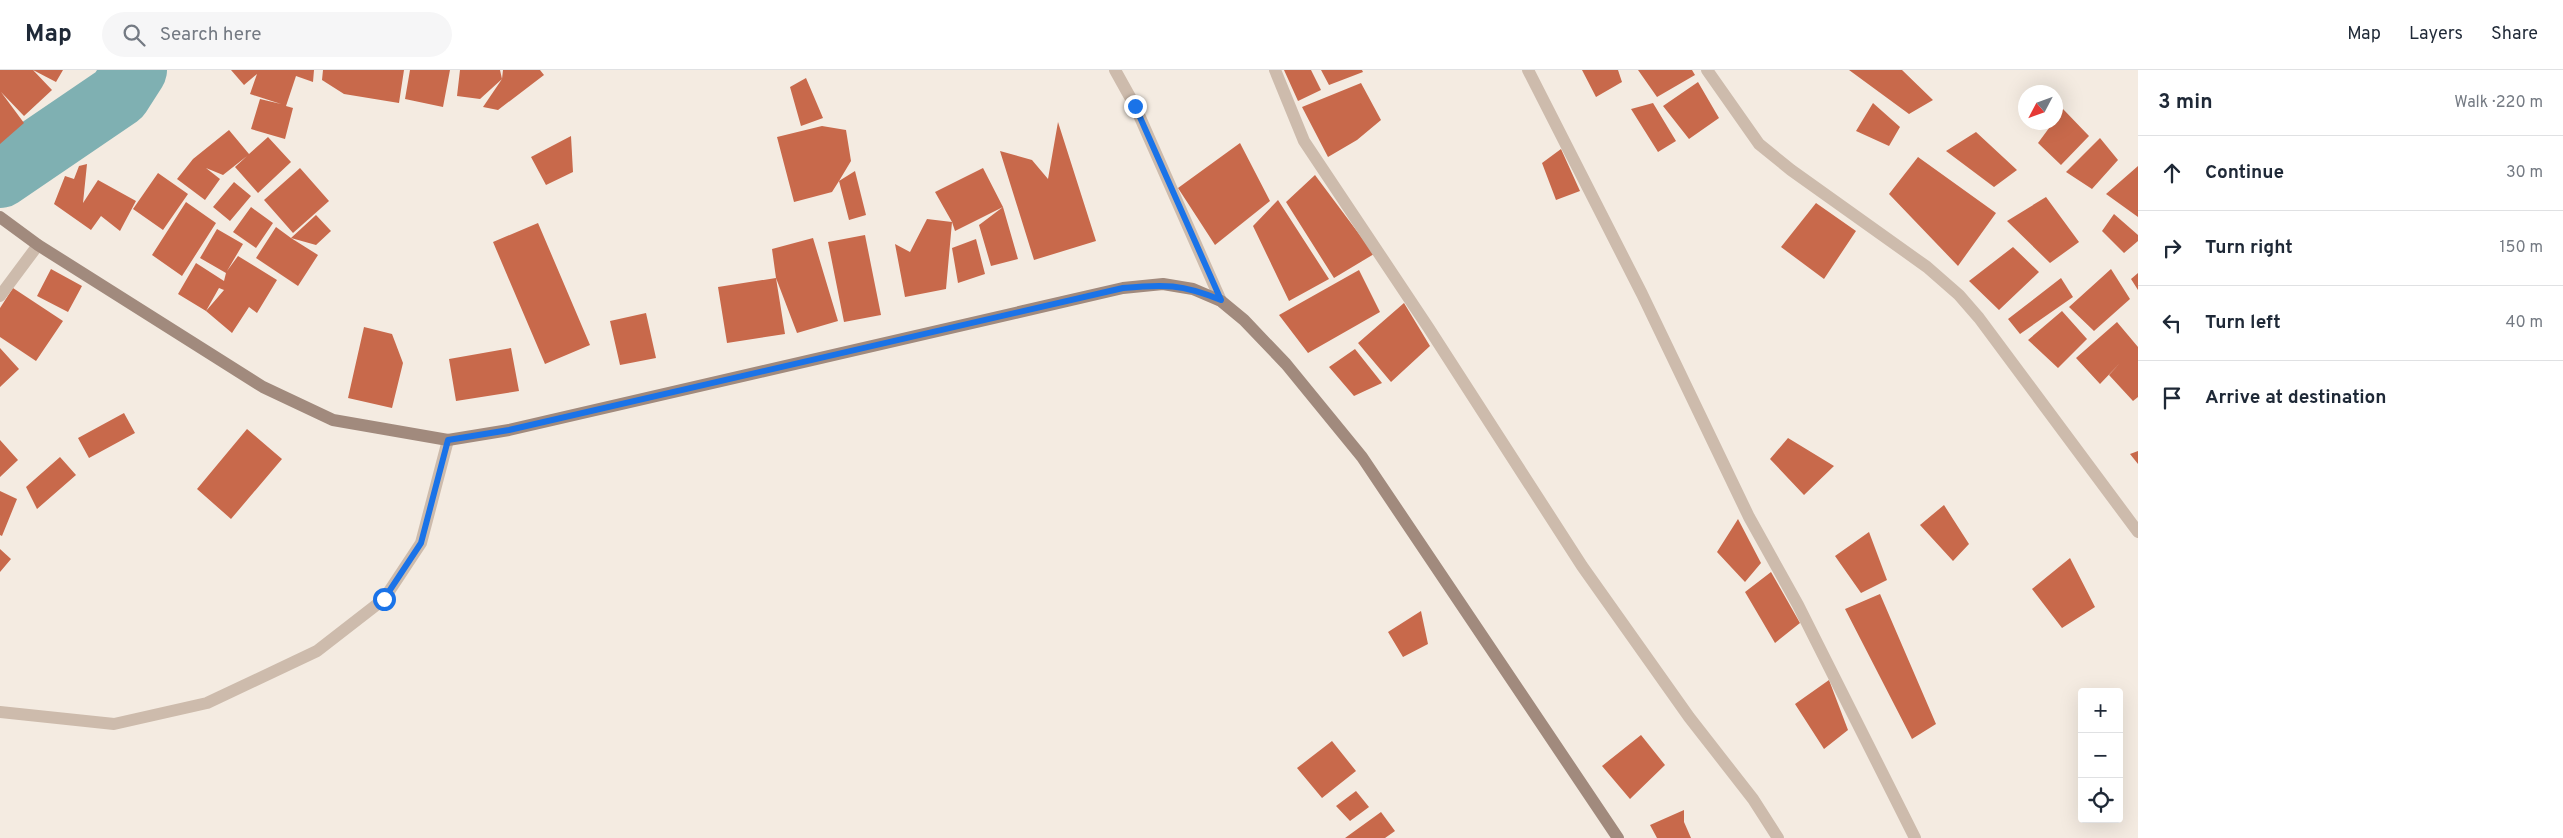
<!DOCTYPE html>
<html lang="en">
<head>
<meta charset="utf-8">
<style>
	:root { --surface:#fff; --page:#f6f6f7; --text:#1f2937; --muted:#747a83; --line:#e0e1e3 }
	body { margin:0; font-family:Overpass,sans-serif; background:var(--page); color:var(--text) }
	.controls { position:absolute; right:15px; bottom:15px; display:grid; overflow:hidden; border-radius:5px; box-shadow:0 5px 20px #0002 }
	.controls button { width:45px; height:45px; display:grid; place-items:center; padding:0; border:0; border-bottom:1px solid var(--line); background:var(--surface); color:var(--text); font:25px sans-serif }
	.compass { position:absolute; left:2018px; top:15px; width:45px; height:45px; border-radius:50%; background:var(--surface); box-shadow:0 5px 20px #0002; rotate:229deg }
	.stop { position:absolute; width:15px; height:15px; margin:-11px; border:4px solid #1a73e8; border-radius:50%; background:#fff }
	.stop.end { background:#1a73e8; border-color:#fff; box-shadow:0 1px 5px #0008 }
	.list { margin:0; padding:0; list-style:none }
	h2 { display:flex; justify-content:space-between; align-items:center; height:65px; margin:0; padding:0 20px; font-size:21px }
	h2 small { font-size:16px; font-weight:400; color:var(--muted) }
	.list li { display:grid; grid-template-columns:32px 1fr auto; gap:15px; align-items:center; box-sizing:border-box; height:75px; padding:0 20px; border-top:1px solid var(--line) }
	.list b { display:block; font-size:19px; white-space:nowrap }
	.list em { font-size:16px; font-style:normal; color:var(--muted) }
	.icon { flex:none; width:28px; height:28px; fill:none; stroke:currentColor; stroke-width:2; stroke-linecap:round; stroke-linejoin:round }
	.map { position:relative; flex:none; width:2138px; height:768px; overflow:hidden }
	header { display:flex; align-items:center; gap:30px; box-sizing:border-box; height:70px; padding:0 25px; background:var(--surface); border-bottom:1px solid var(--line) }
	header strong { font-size:24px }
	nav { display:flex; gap:28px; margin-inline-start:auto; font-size:18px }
	.search { width:350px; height:45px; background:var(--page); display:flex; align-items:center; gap:12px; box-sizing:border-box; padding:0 18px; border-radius:28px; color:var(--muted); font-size:19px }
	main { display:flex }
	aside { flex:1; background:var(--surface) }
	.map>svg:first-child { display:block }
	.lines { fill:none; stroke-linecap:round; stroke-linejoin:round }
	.river { stroke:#7fb0b2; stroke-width:64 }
	.building { fill:#c8694b; fill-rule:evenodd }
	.street { stroke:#cdbbac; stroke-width:12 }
	.secondary { stroke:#a18a7d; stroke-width:12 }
	.route { stroke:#1a73e8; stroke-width:6 }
</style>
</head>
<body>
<header>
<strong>Map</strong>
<div class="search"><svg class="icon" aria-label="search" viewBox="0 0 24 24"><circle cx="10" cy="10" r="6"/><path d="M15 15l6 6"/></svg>Search here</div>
<nav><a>Map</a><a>Layers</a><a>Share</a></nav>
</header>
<main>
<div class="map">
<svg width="2138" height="768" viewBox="0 0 2138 768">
	<rect width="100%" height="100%" fill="#f4ebe1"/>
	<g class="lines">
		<path class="river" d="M0 106 119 25 135 0"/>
	</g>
	<path class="building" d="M0 0H33L52 20 24 46 1 22 24 53 0 74Z
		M33 0H63L56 12Z
		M231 0H314L313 12 296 6 286 36 293 38 285 69 251 59 260 29 281 34 250 24 257 4 244 15Z
		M323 0H404L399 33 344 24 322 10Z
		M410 0H450L443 37 405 29Z
		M460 0H500L502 9 503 0H540L544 5 498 40 483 37 502 9 480 29 457 26Z
		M1284 0H1311L1321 20 1298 31Z
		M1321 0H1362L1363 2 1329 15Z
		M1582 0H1618L1622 12 1596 27Z
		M1638 0H1692L1695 5 1657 27Z
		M1849 0H1902L1933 30 1909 44Z
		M806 8 823 48 801 56 790 17Z
		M1698 12 1719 48 1689 69 1663 36Z
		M1361 13 1381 50 1357 70 1328 87 1302 37Z
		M1653 33 1676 71 1658 82 1631 39Z
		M1873 33 1900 57 1889 76 1856 61Z
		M2063 39 2089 66 2061 95 2038 73Z
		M1058 52 1096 171 1034 190 1000 81 1032 90 1048 109Z
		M822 56 846 60 851 91 839 111 855 101 866 145 849 150 839 111 832 122 794 132 777 67Z
		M229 60 249 84 268 67 291 92 258 123 235 97 247 86 223 105 206 98 220 109 205 130 177 109 193 89Z
		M1976 62 2017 100 1994 117 1946 81Z
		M571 66 573 102 546 115 531 87Z
		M2100 68 2118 90 2092 119 2066 102Z
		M1240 73 1270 131 1215 175 1178 118Z
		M1561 79 1580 121 1556 130 1542 93Z
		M1918 87 1996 143 1958 196 1889 124Z
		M87 94 83 133 98 110 136 131 120 161 101 146 91 160 54 134 65 106 74 109 79 96Z
		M2138 96V147L2106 124Z
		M300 98 329 131 293 163 264 130Z
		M983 98 1003 137 1018 189 991 196 979 155 1003 137 955 161 952 152 946 219 905 227 895 174 910 182 927 149 952 152 935 122Z
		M158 103 188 124 163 160 133 139Z
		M1315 105 1374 184 1334 208 1286 132Z
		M234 112 251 126 230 151 213 137Z
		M2046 127 2079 172 2050 193 2007 151Z
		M1278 130 1329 209 1289 231 1253 156Z
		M186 132 216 153 182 206 152 185Z
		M1816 133 1856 161 1824 209 1781 177Z
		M251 137 273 153 256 178 233 162Z
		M2114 144 2138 165V171L2124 183 2102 161Z
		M316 145 331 161 316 175 291 168 318 185 298 216 256 188 276 157 291 168Z
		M538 153 590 275 545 294 493 172Z
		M217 159 243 174 227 201 238 186 277 210 257 243 249 237 232 263 206 241 178 224 196 193 224 211 226 203 200 188ZM219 218 224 220 206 241Z
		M865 165 881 245 844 252 828 172Z
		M813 168 838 251 797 263 776 208 772 179Z
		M976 169 985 204 958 213 952 178Z
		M2013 177 2039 202 1999 240 1969 211Z
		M51 199 82 216 68 242 37 226Z
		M2111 199 2130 229 2094 261 2069 237Z
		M1359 200 1380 242 1308 283 1279 245Z
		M2138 203V220L2131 209Z
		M776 208 785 264 727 273 718 217Z
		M2061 208 2073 227 2020 264 2008 249Z
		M13 218 63 251 36 291 0 267V238Z
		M1404 233 1430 276 1391 312 1358 273Z
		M2062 241 2087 269 2058 298 2028 270Z
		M646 243 656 288 620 295 610 251Z
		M2117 252 2138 277V327L2133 331 2109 305 2120 293 2100 314 2076 288Z
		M364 257 392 264 403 293 392 338 348 328Z
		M0 278 19 299 0 317Z
		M511 278 519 321 456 331 449 289Z
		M1355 279 1382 313 1354 326 1329 297Z
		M124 343 135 363 89 388 78 368Z
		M247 359 282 389 231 449 197 419Z
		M1788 368 1834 396 1804 425 1770 389Z
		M0 370 18 390 0 407Z
		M2138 381V394L2130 384Z
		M60 387 76 405 37 439 26 417Z
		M0 421 17 429 2 466 0 465Z
		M1944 435 1969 474 1953 491 1920 455Z
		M1738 449 1761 493 1745 512 1717 482Z
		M1869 462 1887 510 1861 523 1835 486Z
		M0 479 11 489 0 502Z
		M2070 488 2095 537 2062 558 2032 519Z
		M1771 502 1800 553 1775 573 1745 522Z
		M1880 524 1936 654 1912 669 1845 539Z
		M1421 541 1428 574 1403 587 1388 562Z
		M1829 610 1848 660 1824 679 1795 634Z
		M1641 665 1665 695 1630 729 1602 696Z
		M1332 671 1356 701 1322 728 1297 698Z
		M1356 721 1369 737 1350 751 1336 736Z
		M1684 740V752L1691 768H1657L1650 755Z
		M1381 742 1395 761 1385 768H1345Z"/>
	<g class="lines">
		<path class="street" d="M1115 0 1135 36 1221 231
			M1275 0 1304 71 1428 257 1582 496 1689 647 1753 729 1778 768
			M1528 0 1642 224 1749 447 1798 535 1915 768
			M1707 0 1759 74 1791 100 1927 197 1959 225 1979 248 2138 462
			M0 226 38 175
			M0 642 114 654 207 633 317 581 384 529 421 473 448 370"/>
		<path class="secondary" d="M0 147 38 175 263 317 333 350 448 370 509 360 1123 218 1163 214 1193 219 1221 231 1244 250 1286 294 1362 387 1618 768"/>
	</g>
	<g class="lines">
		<path class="route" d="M384 529 421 473 448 370 509 360 1123 218C1164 214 1182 214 1221 230L1135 36"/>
	</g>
</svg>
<div class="controls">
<button>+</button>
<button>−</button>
<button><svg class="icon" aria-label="locate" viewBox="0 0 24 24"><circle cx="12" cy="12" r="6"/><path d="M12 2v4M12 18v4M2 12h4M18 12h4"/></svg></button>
</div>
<svg class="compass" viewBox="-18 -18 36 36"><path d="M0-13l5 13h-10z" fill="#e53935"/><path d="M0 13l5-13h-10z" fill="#747a83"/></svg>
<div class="stop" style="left:384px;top:529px"></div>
<div class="stop end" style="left:1135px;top:36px"></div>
</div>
<aside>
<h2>3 min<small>Walk · 220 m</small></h2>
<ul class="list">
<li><svg class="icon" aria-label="ahead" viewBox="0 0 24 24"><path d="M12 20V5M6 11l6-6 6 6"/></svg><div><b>Continue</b></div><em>30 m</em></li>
<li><svg class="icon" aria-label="right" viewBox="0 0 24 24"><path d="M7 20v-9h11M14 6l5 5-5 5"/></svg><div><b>Turn right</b></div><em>150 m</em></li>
<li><svg class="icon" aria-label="left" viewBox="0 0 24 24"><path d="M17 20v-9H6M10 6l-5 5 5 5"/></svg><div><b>Turn left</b></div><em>40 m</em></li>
<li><svg class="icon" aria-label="arrive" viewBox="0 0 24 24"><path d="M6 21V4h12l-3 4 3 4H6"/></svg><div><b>Arrive at destination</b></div></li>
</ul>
</aside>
</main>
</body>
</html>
